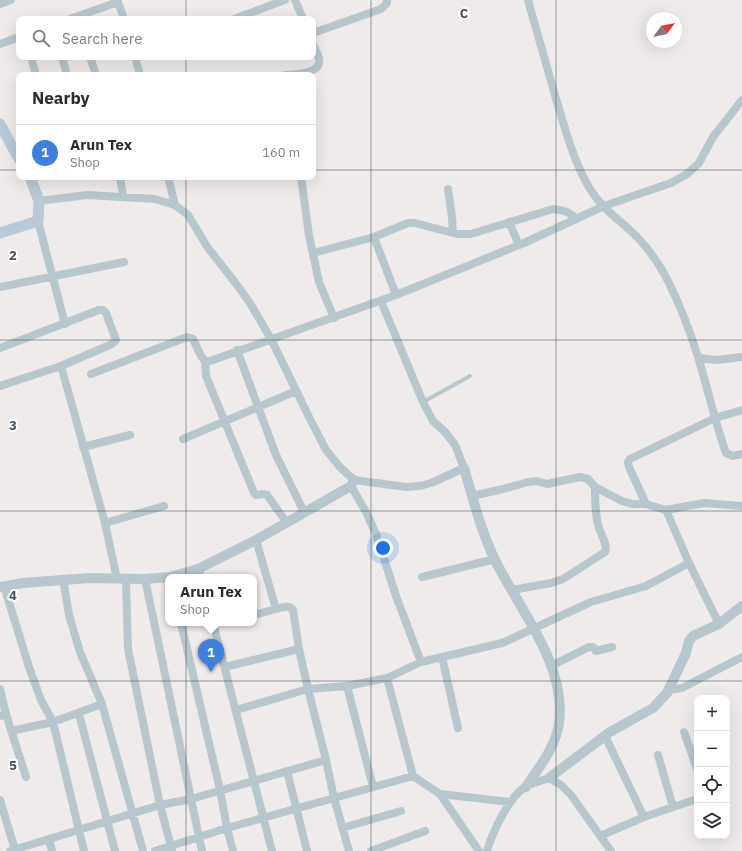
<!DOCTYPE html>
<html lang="en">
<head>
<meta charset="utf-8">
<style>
	:root { --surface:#fff; --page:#f2f2f3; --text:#2b2b33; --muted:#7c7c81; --line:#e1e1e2; --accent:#2563eb }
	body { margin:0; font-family:"IBM Plex Sans",sans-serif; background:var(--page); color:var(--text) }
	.controls { position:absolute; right:12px; bottom:12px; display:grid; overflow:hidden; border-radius:8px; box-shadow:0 4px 16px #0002 }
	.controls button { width:36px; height:36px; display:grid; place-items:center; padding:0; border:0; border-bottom:1px solid var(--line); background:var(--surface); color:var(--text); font:20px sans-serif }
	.compass { position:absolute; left:646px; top:12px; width:36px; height:36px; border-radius:50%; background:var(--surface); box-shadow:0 4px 16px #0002; rotate:58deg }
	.you { position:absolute; left:383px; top:548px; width:14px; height:14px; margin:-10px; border:3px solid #fff; border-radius:50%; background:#1a73e8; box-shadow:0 0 0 6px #1a73e833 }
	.badge { display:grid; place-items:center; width:26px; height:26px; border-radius:50%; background:var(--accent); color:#fff; font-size:13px; font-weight:700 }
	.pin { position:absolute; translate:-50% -33px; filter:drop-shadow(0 1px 2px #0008) }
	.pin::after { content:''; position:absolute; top:21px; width:14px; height:12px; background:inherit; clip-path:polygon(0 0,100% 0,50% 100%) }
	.popup { position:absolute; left:165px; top:574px; width:92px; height:52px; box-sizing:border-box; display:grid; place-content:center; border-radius:8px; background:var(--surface); filter:drop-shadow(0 1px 3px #0005); font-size:13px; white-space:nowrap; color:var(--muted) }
	.popup b { font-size:15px; color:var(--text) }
	.popup::after { content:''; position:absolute; left:50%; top:100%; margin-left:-8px; border:8px solid transparent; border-top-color:var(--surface) }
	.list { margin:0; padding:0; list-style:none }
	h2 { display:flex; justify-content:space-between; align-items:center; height:52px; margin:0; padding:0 16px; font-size:17px }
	h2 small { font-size:13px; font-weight:400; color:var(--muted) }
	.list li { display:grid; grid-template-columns:26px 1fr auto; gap:12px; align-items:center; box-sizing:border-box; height:56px; padding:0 16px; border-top:1px solid var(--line) }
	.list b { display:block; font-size:15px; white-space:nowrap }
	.list p { margin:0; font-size:13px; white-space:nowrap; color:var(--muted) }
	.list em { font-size:13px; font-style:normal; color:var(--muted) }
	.icon { flex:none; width:22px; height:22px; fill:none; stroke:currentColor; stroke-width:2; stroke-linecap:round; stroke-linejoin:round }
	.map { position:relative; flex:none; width:742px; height:851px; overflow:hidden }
	.search { position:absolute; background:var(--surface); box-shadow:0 4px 16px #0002; left:16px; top:16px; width:300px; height:44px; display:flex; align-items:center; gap:10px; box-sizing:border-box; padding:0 14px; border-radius:8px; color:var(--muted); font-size:15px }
	.panel { position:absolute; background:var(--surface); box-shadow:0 4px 16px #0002; left:16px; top:72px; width:300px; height:108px; border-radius:8px }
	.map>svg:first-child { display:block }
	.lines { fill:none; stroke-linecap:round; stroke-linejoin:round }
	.service { stroke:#b8c6cd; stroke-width:4 }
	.minor { stroke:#b8c6cd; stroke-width:8 }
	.tertiary { stroke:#b8c6cd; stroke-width:10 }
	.secondary { stroke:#b9cad6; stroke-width:11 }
	.grid { fill:none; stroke:#42525b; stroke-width:1; stroke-opacity:0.55 }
	.grid-label { font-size:13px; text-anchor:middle; font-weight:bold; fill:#42525b; stroke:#fff; stroke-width:4; stroke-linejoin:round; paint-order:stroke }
</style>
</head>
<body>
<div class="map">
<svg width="742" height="851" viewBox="0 0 742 851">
	<rect width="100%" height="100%" fill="#efebeb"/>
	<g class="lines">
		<path class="service" d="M423 402 470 376"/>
		<path class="minor" d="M295 0 303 19
			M528 0C537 33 547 66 556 99 565 128 575 167 592 192 604 211 624 223 639 239 650 251 661 267 668 281 680 305 690 331 698 357 708 389 715 422 726 453L733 456 742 454
			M0 4 11 0
			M70 19 118 2 124 19
			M234 19 285 0
			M313 33 381 9 387 3V0
			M0 44 19 37
			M31 57 36 75
			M62 57 67 75
			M90 57 96 75
			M135 57 140 75
			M285 75C294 74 322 74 319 59 318 54 315 49 313 44
			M120 177 123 196
			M168 177 175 205
			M301 177 309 235 319 282 334 318
			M448 189 452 217 453 233
			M39 201 87 195 155 199 175 205 188 215 208 248 234 281 250 303 271 339 309 417 326 450 340 467 354 480 406 487 420 486 431 483 464 468 455 445 446 433 433 421 423 402 381 301
			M38 221 65 324
			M509 222 519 245
			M374 237 396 295
			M313 253 374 237 408 223H415L457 234H471L553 209C563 210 570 212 577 219
			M0 287 124 262
			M0 348 99 310H103L106 313 116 340 112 344 61 366 0 386
			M237 350 276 455 304 512
			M699 358 717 360 742 357
			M205 361 206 376 254 493 256 495 264 494 267 495 287 523
			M61 366 105 523 117 579
			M91 374 187 337 193 339 201 356 205 361H210L396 295 524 243 604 206 671 183 687 174 699 163 713 137 742 100
			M183 439 296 391
			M83 447 130 435
			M351 486 366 512 376 534 396 596 421 662
			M472 496 503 489 528 482 537 481 547 484 580 477 588 479 595 487 622 501 632 504H646L666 510 704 503 742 506
			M646 504 629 467 628 462 630 459 715 418 742 410
			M666 510 689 563 719 624
			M105 523 164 506
			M198 569 201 577
			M422 577 495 559
			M63 579 69 615 80 652 102 704 143 851
			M145 579 202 851
			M126 580 128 649 160 805 172 850
			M4 586 29 667 41 700 53 722 84 851
			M512 590 551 583 563 579 605 552C608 545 601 535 599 528 595 515 595 501 595 487
			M254 615 276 609
			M181 623 220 790 227 828 233 851
			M213 623 272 851
			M442 657 458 728
			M551 666 589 647H593L596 651 612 647
			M225 667 299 649
			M387 678 421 662 502 643 591 602 646 586 689 563
			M347 686 373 787
			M0 689 6 714 0 716
			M668 690 682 688 742 657
			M236 710 308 689 299 649 293 610C289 604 282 608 276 609L256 540
			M6 714 26 777
			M79 714 115 851
			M11 731 53 722 102 704
			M684 732 697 769
			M605 736 644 817
			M658 755 673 807
			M326 760 308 689 347 686 387 678 413 776
			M287 771 307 851
			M440 794 510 802
			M0 800 15 850
			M342 828 401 811
			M600 836 644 817 697 799
			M49 839 52 851
			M10 851 160 805 191 799 326 760 334 798 349 851
			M155 851 227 828 413 776 440 794 479 851
			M371 851 425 831
			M487 851C492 833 509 797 525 787 532 783 541 781 549 778L561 785 571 795 611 851"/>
		<path class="tertiary" d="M464 468C473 499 481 531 495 560 519 609 567 665 559 723 556 747 539 767 526 787
			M0 587 23 583 90 578 145 579 170 577 198 569 256 540 351 486 354 480
			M549 778 610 732 653 708 667 693 686 653 689 641 693 636 719 624 742 606"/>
		<path class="secondary" d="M0 124 19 159
			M0 233 38 221 39 201 30 177"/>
	</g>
	<path class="grid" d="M186 0V19M371 0V851M556 0V851M186 57V75M0 170H19M313 170H742M186 177V851M0 340H742M0 511H742M0 681H742"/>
	<g class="grid-label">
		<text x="464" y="18">C</text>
		<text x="13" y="260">2</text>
		<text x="13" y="430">3</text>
		<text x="13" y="600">4</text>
		<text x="13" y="770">5</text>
	</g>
</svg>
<div class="controls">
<button>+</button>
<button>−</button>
<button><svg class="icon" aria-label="locate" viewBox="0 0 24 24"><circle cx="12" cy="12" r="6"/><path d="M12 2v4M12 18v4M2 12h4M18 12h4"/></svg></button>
<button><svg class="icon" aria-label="layers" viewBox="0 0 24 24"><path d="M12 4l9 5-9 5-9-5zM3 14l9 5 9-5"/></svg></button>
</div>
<svg class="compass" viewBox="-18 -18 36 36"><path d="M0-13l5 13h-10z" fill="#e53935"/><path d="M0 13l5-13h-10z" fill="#7c7c81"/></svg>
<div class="you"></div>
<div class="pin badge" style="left:211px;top:672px;background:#3f7fe0">1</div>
<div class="popup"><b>Arun Tex</b>Shop</div>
<div class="search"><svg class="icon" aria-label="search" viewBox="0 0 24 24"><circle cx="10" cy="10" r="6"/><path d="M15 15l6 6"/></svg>Search here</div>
<section class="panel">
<h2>Nearby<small></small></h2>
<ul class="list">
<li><span class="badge" style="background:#3f7fe0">1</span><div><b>Arun Tex</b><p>Shop</p></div><em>160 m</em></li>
</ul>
</section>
</div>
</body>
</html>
